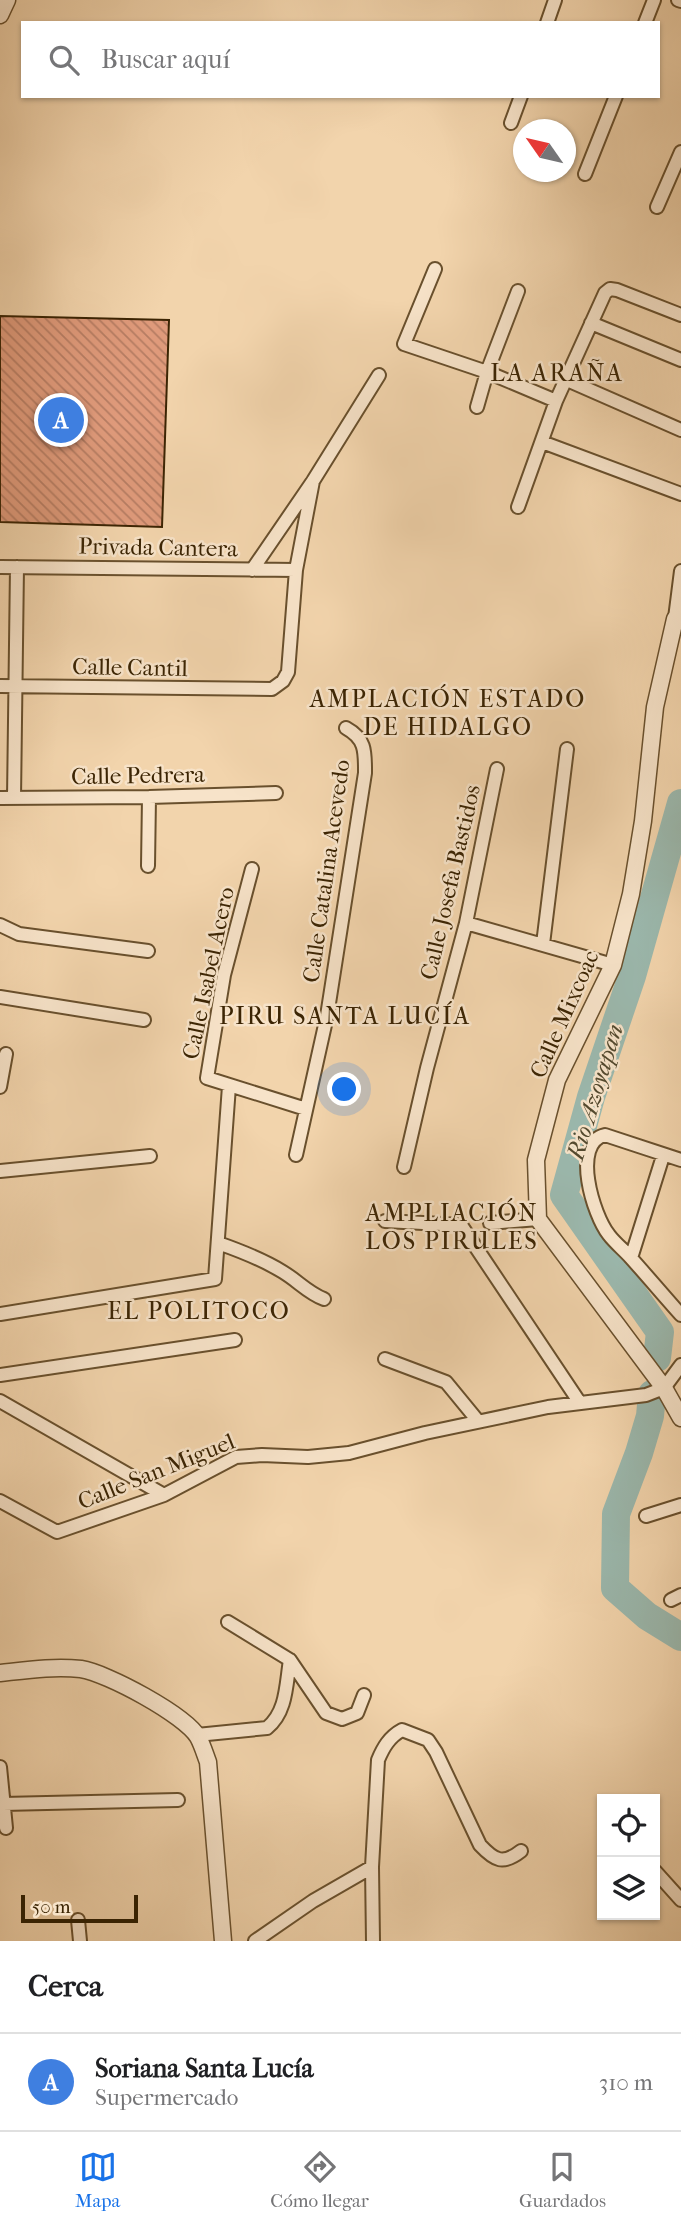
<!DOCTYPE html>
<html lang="es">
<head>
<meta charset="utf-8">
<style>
	:root { --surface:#fff; --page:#f2f2f2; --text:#202124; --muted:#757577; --line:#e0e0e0; --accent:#1a73e8 }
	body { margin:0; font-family:"IM FELL French Canon",serif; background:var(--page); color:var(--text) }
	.controls { position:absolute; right:21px; bottom:21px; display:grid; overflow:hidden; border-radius:0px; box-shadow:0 2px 5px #0004 }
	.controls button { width:63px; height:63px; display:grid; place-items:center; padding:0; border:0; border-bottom:2px solid var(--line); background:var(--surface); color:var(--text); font:35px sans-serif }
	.compass { position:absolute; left:513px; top:119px; width:63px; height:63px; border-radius:50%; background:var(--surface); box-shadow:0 2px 5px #0004; rotate:304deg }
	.scale { position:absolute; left:21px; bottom:18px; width:117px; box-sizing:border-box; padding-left:7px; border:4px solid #3b2403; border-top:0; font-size:19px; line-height:24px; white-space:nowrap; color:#3b2403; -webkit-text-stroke:5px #f7e3c9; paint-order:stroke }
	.you { position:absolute; left:345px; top:1090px; width:24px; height:24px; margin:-18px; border:5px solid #fff; border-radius:50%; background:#1a73e8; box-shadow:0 0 0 10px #1a73e833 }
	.badge { display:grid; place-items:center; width:46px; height:46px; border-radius:50%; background:var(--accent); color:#fff; font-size:23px; font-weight:700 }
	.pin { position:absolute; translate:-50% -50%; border:4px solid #fff; box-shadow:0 2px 7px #0006 }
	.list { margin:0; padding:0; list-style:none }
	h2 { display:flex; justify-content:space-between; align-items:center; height:91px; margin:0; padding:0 28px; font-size:30px }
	h2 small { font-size:23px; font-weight:400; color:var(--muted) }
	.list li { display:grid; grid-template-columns:46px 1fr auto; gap:21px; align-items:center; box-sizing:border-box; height:98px; padding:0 28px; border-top:2px solid var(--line) }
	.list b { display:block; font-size:26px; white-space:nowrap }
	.list p { margin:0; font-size:23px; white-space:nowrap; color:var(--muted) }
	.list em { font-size:23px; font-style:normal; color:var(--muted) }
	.icon { flex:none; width:38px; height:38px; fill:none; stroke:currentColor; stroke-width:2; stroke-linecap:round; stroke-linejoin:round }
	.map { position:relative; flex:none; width:681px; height:1941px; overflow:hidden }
	.search { position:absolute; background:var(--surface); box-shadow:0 2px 5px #0004; left:21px; right:21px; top:21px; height:77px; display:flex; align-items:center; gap:18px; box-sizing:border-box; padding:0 24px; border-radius:0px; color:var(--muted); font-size:26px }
	.sheet { height:189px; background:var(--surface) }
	nav { display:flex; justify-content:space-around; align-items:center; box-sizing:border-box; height:98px; border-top:2px solid var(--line); background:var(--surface); font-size:19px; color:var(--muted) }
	nav a { display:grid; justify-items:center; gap:4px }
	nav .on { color:var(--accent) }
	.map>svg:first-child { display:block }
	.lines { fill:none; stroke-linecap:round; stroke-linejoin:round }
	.river { stroke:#9bb8ad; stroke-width:28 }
	.building { fill:url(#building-back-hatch); stroke:#3b2403; stroke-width:2 }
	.minor-casing { stroke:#69502d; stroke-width:16 }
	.tertiary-casing { stroke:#69502d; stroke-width:19 }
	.minor { stroke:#f7e3c9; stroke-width:12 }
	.tertiary { stroke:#f7e3c9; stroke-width:16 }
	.labels { text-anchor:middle; stroke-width:5; stroke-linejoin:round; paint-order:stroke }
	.street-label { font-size:23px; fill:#3b2403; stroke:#f7e3c9 }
	.neighbourhood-label { font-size:24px; letter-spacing:2px; fill:#3b2403; stroke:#f7e3c9 }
	.water-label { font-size:24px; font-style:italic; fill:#53492e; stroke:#f7e3c9 }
</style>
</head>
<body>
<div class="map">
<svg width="681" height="1941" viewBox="0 0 681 1941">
	<defs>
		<pattern id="building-back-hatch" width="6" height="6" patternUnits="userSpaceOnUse" patternTransform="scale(1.75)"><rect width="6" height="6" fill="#df9a7b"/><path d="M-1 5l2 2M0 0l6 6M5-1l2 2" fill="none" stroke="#b67d63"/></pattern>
	</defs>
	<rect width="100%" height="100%" fill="#f2d4ac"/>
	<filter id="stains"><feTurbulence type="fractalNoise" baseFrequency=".00286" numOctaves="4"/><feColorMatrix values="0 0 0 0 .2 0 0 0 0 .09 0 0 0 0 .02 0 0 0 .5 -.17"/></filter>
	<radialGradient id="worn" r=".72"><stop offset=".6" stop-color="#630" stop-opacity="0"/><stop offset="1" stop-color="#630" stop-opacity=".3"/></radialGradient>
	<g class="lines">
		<path class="river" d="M657 1358 660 1332 564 1195 591 1097 632 976 681 803
			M652 1394 650 1416 639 1453 616 1514 615 1588 647 1616 681 1637"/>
	</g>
	<path class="building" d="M0 316 169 320 162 527 0 522Z"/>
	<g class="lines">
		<defs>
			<path id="minor" d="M678 0 681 1
				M547 23 555 0
				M645 23 654 0
				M511 123 521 96
				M585 174 616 96
				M657 207 681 152
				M435 269 404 344 487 372 556 401
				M591 323 681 360
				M567 380 681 430
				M477 407 487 372 518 291
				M542 442 681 494
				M518 507 556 401 605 293 610 289 617 290 681 315
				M0 567 296 570
				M252 570 313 481 379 375
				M675 618 681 571
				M0 686 272 689 283 681 288 672 296 570 313 481
				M0 798 149 797 276 793
				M14 798 17 567
				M148 866 149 797
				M252 869 224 975 207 1078 306 1109
				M466 923 613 965
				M0 925 19 934 148 951
				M543 944 567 749
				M0 997 144 1020
				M0 1087 6 1054
				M296 1155 327 1016 365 773C365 752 366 739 346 728
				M681 1160 605 1135C571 1143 593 1215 609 1235 615 1243 624 1250 631 1258 648 1277 664 1296 681 1315
				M404 1167 427 1068 466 923 497 769
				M0 1171 150 1156
				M385 1221 461 1225 580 1403
				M490 1223 538 1219
				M218 1243C241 1251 262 1259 283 1272 298 1281 308 1293 324 1299
				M631 1258 663 1156
				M0 1314 215 1279 229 1086
				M385 1359 446 1382 478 1421
				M0 1375 235 1340
				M0 1401 164 1495
				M0 1501 57 1532 164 1495 236 1457 262 1455 308 1457 349 1453 425 1433 548 1407 646 1395 664 1388 681 1365
				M646 1516 681 1505
				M671 1600 681 1595
				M228 1622 290 1660 326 1713 342 1719 357 1713 364 1695
				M197 1735 267 1728C287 1712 286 1684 290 1660
				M0 1767 6 1828
				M3 1804 178 1800
				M655 1871 681 1900
				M78 1920 80 1941
				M255 1941 313 1901 372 1867
				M373 1941 372 1867 378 1760C383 1748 389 1737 402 1730L428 1740 436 1752 480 1845C495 1861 503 1865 521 1851"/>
			<path id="tertiary" d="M0 15 7 0
				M681 611 675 619 655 707 643 821 631 894 613 965 557 1080 536 1160 538 1219 664 1388 681 1418
				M0 1673C27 1670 54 1666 81 1669 107 1673 185 1715 198 1737 202 1744 205 1754 208 1762L223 1941"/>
		</defs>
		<use href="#minor" class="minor-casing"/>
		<use href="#tertiary" class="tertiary-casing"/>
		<use href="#minor" class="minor"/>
		<use href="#tertiary" class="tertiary"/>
	</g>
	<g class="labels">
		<g class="street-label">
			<text transform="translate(158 547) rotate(1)" y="8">Privada Cantera</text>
			<text transform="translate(130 667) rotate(1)" y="8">Calle Cantil</text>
			<text transform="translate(138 775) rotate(-1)" y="8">Calle Pedrera</text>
			<text transform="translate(326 871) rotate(-82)" y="8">Calle Catalina Acevedo</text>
			<text transform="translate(450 882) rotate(-77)" y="8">Calle Josefa Bastidos</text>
			<text transform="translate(208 973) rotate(-78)" y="8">Calle Isabel Acero</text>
			<text transform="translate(564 1014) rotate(-66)" y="8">Calle Mixcoac</text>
			<text transform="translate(156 1471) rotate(-22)" y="8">Calle San Miguel</text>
		</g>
		<g class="neighbourhood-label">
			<text x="557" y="381">LA ARAÑA</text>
			<text x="448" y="707">AMPLACIÓN ESTADO<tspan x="448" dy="28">DE HIDALGO</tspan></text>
			<text x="345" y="1024">PIRU SANTA LUCÍA</text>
			<text x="452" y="1221">AMPLIACIÓN<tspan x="452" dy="28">LOS PIRULES</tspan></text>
			<text x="199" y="1319">EL POLITOCO</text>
		</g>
		<g class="water-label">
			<text transform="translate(595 1092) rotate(-73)" y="8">Rio Azoyapan</text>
		</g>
	</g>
	<rect width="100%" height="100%" filter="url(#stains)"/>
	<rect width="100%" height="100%" fill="url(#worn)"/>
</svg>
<div class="controls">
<button><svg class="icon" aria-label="locate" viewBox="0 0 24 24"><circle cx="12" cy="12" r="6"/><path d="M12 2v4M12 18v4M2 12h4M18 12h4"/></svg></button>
<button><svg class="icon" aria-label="layers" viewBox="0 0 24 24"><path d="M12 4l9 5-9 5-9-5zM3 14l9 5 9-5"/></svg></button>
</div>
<svg class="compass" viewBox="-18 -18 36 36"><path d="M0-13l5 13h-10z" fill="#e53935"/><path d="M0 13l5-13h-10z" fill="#757577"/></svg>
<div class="scale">50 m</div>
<div class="you"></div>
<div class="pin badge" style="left:61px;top:420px;background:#3f7fe0">A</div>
<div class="search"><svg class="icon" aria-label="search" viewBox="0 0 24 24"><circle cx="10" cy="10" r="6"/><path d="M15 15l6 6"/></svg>Buscar aquí</div>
</div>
<section class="sheet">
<h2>Cerca<small></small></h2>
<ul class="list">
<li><span class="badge" style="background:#3f7fe0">A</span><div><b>Soriana Santa Lucía</b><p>Supermercado</p></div><em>310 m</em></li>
</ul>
</section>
<nav>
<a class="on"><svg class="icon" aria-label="map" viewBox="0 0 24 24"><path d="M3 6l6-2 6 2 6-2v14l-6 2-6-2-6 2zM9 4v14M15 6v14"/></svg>Mapa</a>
<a><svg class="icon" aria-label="directions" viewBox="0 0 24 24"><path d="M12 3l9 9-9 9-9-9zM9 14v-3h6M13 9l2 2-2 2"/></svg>Cómo llegar</a>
<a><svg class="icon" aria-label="saved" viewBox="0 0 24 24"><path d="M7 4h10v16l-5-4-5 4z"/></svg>Guardados</a>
</nav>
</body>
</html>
